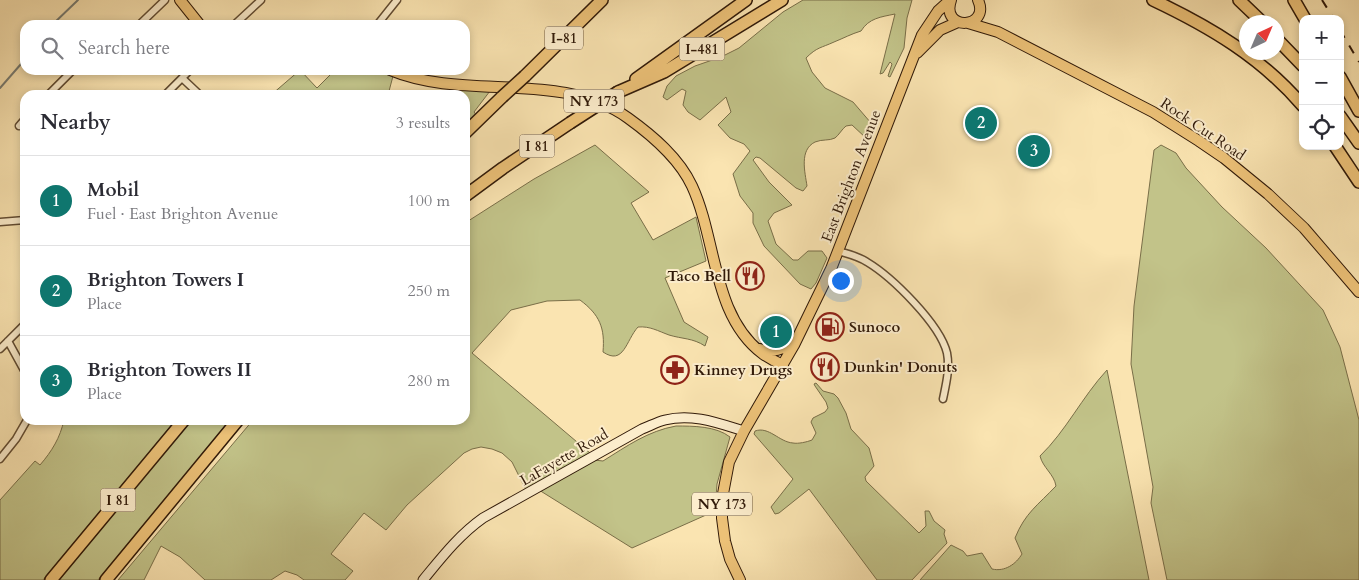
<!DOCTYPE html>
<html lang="en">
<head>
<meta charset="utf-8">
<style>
	:root { --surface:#fff; --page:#f2f2f3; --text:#2b2b33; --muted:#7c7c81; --line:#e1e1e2; --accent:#0f766e }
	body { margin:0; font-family:Cardo,serif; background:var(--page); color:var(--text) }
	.controls { position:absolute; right:15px; top:15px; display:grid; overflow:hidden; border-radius:10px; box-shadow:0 2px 8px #0003 }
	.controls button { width:45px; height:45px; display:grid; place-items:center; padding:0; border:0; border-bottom:1px solid var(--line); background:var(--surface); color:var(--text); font:25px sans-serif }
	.compass { position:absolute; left:1239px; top:15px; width:45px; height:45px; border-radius:50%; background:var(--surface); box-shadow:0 2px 8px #0003; rotate:44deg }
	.you { position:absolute; left:840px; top:280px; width:18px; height:18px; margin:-12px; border:4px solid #fff; border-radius:50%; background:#1a73e8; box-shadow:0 0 0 8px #1a73e833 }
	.badge { display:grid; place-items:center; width:32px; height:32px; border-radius:50%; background:var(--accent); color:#fff; font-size:16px; font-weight:700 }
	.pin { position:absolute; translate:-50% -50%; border:2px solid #fff; box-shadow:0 1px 5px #0006 }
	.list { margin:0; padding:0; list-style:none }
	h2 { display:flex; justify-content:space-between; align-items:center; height:65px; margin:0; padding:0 20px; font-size:21px }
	h2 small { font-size:16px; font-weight:400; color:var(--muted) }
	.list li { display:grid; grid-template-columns:32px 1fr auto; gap:15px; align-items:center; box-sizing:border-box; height:90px; padding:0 20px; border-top:1px solid var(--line) }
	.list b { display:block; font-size:19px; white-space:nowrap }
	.list p { margin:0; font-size:16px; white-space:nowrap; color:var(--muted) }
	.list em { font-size:16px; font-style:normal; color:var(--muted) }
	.icon { flex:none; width:28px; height:28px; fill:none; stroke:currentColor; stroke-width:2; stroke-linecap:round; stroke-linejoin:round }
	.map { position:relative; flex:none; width:1359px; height:580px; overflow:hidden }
	.search { position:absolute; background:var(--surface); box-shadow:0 2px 8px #0003; left:20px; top:20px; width:450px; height:55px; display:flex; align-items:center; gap:12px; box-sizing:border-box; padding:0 18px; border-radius:15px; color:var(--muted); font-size:19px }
	.panel { position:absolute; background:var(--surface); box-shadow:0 2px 8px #0003; left:20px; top:90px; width:450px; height:335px; border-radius:15px }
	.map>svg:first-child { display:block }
	.green { fill:#c2c389; stroke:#796e48 }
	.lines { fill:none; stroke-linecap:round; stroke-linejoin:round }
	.stream { stroke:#767b72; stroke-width:2 }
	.street-casing { stroke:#624c32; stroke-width:9 }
	.secondary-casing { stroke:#301908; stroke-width:11 }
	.primary-casing { stroke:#301908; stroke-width:12 }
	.highway-casing { stroke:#301908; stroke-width:14 }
	.street { stroke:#fcedcc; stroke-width:6 }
	.secondary { stroke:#fcedcc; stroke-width:9 }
	.primary { stroke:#edc278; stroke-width:10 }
	.highway { stroke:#edc278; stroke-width:11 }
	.rail { stroke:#301908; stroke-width:2; stroke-dasharray:9 9; stroke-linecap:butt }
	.highway-bridge-casing { stroke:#301908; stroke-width:14; stroke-linecap:butt }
	.highway-bridge { stroke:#edc278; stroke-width:11 }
	.labels { text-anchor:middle; stroke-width:4; stroke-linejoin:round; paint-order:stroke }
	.shield { fill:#fcedcc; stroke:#6d5943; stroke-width:1 }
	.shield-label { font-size:14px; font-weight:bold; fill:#301908 }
	.street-label { font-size:15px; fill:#301908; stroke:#fcedcc }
	.poi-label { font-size:15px; font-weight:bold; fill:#301908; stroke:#fcedcc; text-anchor:start }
</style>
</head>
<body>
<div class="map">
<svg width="1359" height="580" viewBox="0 0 1359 580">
	<rect width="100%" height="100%" fill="#fae4b1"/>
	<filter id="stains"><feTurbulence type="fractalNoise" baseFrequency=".004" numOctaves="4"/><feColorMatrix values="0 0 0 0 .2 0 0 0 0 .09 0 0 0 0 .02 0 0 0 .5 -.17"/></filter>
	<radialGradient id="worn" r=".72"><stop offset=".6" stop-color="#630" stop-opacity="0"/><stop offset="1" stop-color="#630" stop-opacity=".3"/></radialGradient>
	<path class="green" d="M803 0H912L907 18 904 48 890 77 888 76 892 64 890 62 883 73 880 74 895 14C881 17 869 18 861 31 851 34 844 38 834 42 821 48 817 47 806 58L812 72 825 88 853 102 871 123 866 138 852 125 846 126C842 129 839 135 835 138 829 141 822 139 815 142 799 150 805 172 807 186L803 191 796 188 760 158 756 157 753 160 769 182 792 205 774 213 768 221 776 244 793 260H798L808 251H822L827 258 816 283 811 289 800 284 764 246 753 223V213L740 196 733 174 750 151 744 144 730 138 718 125 731 112 726 97 700 120 688 112 683 105 686 91 682 89 667 100 663 97 667 86 676 76 695 66 721 57 739 48 783 12Z
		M300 70 317 88 331 74 333 70H379L393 76 388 95H271Z
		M454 90 490 91 474 112 478 117 465 128V95H452Z
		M595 145 649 192 631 203 653 240 696 217 706 261 665 278 684 322 708 337 705 346C693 338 682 339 669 335 658 331 650 326 638 327 626 340 624 366 603 352 605 328 600 315 580 300L547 301 511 310 472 353 590 453 526 490 512 462 502 453 492 449 481 447 472 449 464 453 407 505 386 530 364 513 331 554 353 571 345 580H304L297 575 285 571 271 580H205L180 557 161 546 144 580H118L253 420H465V223L534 179Z
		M1161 145 1176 153 1186 168 1222 207 1266 248 1323 310 1340 347 1359 420V580H1167L1151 503 1153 487 1131 364 1134 306 1154 150Z
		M1107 370 1149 580H920L951 545 963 551 967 556 982 553 992 569C1005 572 1016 564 1022 554L1015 538C1025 513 1038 505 1056 486 1054 474 1043 468 1040 456 1066 431 1082 397 1107 370Z
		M816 383 823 391 834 394 838 398 846 413 851 429 869 448 874 466 865 477 866 481 919 533 926 526 925 511H929L934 521 945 530 944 534 947 543 912 580H877L809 489 779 513 775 514 771 507 793 479 754 434 755 431C769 426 779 442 793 443 798 444 807 442 812 440L816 433 811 422 813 418 825 412 828 408 826 402 815 386 814 384Z
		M64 420H176L43 580H0V500L35 461 40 465C52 451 60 438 64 420Z
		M191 420H231L98 580H59Z
		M676 426C693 426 716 426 730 437L717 484 715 511 632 548 539 490 594 460 603 461C627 446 648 431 676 426Z"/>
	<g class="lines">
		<path class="stream" d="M52 25 78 0
			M0 88 21 64 25 55"/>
		<defs>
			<path id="street" d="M139 25 165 0
				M234 25 261 0
				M377 25 397 0
				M182 78 200 95
				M48 95 73 70
				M165 95 190 70
				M19 126 25 119
				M0 222 25 220
				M838 251C848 254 858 256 867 262 892 277 940 324 947 353 950 369 946 384 943 399
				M8 341 25 372
				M0 349 25 324
				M0 459 16 439 27 420"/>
			<path id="secondary" d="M423 580C442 557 459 535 483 518L642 429C650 426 657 422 665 420 692 413 718 423 744 431"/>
			<path id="primary" d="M180 0 200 25
				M951 0C940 32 991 29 978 0
				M968 23 998 32 1153 112 1199 141 1224 158 1268 194 1304 228 1359 292
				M917 53 940 30 958 22
				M390 70C467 102 559 69 628 118 653 136 679 158 692 186 717 240 712 316 763 354 769 358 776 362 783 365
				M759 349C774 352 782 351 794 341
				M740 580 730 559 725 541 722 518V499L729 462 744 431 794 345 831 269 922 35 938 11 950 0"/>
			<path id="highway" d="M1153 0C1210 27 1261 57 1303 106
				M1239 0 1262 22
				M1294 0 1305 19
				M1276 38 1303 66
				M525 76 602 0
				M1340 77 1359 111
				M636 79 746 0
				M618 92 664 72 782 0
				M1340 116 1359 143
				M465 133 502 97
				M1335 146 1359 182
				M465 196 503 168 570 123
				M51 580 184 420
				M106 580 238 420"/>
		</defs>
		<use href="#street" class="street-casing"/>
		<use href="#secondary" class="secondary-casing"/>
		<use href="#primary" class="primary-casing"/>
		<use href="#highway" class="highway-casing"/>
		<use href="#street" class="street"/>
		<use href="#secondary" class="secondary"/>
		<use href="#primary" class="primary"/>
		<use href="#highway" class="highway"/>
		<path class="rail" d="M1322 0 1334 19
			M1340 30 1359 62"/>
		<defs>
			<path id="highway-bridge" d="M502 97 525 76
				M570 123 618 92"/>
		</defs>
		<use href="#highway-bridge" class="highway-bridge-casing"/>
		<use href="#highway-bridge" class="highway-bridge"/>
	</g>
	<defs>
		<symbol id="restaurant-ring" viewBox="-11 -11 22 22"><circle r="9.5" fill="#fcedcc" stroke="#8f2418" stroke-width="1.5"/><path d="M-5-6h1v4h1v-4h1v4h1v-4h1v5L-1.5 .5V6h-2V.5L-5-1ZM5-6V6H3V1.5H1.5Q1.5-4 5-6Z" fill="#8f2418"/></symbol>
		<symbol id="fuel-ring" viewBox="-11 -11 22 22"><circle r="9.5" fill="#fcedcc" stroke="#8f2418" stroke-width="1.5"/><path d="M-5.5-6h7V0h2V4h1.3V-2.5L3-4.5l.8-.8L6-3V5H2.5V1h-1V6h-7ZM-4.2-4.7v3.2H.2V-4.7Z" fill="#8f2418"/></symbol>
		<symbol id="pharmacy-ring" viewBox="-11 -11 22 22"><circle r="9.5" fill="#fcedcc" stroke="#8f2418" stroke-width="1.5"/><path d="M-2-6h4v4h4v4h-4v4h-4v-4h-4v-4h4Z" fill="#8f2418"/></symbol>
	</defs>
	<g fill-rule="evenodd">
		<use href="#restaurant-ring" x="734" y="260" width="32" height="32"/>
		<use href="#fuel-ring" x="814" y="311" width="32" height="32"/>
		<use href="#restaurant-ring" x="809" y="351" width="32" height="32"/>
		<use href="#pharmacy-ring" x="659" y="354" width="32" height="32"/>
	</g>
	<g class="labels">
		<g class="shield">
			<rect x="545" y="26.5" width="38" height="23" rx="4"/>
			<rect x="679.5" y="37.5" width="45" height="23" rx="4"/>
			<rect x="564" y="89.5" width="60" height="23" rx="4"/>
			<rect x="519.5" y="134.5" width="35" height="23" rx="4"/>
			<rect x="100.5" y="488.5" width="35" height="23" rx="4"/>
			<rect x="692" y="492.5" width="60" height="23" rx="4"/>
		</g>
		<g class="shield-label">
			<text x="564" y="43">I-81</text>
			<text x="702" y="54">I-481</text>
			<text x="594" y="106">NY 173</text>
			<text x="537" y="151">I 81</text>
			<text x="118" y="505">I 81</text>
			<text x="722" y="509">NY 173</text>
		</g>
		<g class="street-label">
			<text transform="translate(1203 129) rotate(34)" y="5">Rock Cut Road</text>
			<text transform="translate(851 176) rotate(-69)" y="5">East Brighton Avenue</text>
			<text transform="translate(564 457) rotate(-30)" y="5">LaFayette Road</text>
		</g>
		<g class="poi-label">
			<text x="731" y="281" text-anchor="end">Taco Bell</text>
			<text x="849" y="332">Sunoco</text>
			<text x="844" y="372">Dunkin' Donuts</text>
			<text x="694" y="375">Kinney Drugs</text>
		</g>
	</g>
	<rect width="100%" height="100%" filter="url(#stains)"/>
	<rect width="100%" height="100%" fill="url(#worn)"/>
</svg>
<div class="controls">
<button>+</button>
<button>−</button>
<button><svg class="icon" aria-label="locate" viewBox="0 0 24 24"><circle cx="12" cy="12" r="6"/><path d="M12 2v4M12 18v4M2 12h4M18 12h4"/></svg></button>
</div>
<svg class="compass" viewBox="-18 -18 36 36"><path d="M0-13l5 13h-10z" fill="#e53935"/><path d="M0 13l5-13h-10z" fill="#7c7c81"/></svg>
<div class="you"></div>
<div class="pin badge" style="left:776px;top:332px">1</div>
<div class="pin badge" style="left:981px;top:123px">2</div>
<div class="pin badge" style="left:1034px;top:151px">3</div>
<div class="search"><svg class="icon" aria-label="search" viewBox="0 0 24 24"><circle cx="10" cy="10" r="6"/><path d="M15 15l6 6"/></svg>Search here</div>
<section class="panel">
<h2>Nearby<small>3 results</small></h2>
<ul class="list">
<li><span class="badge">1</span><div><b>Mobil</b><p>Fuel · East Brighton Avenue</p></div><em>100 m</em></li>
<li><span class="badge">2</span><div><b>Brighton Towers I</b><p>Place</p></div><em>250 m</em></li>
<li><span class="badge">3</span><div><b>Brighton Towers II</b><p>Place</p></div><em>280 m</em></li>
</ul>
</section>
</div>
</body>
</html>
